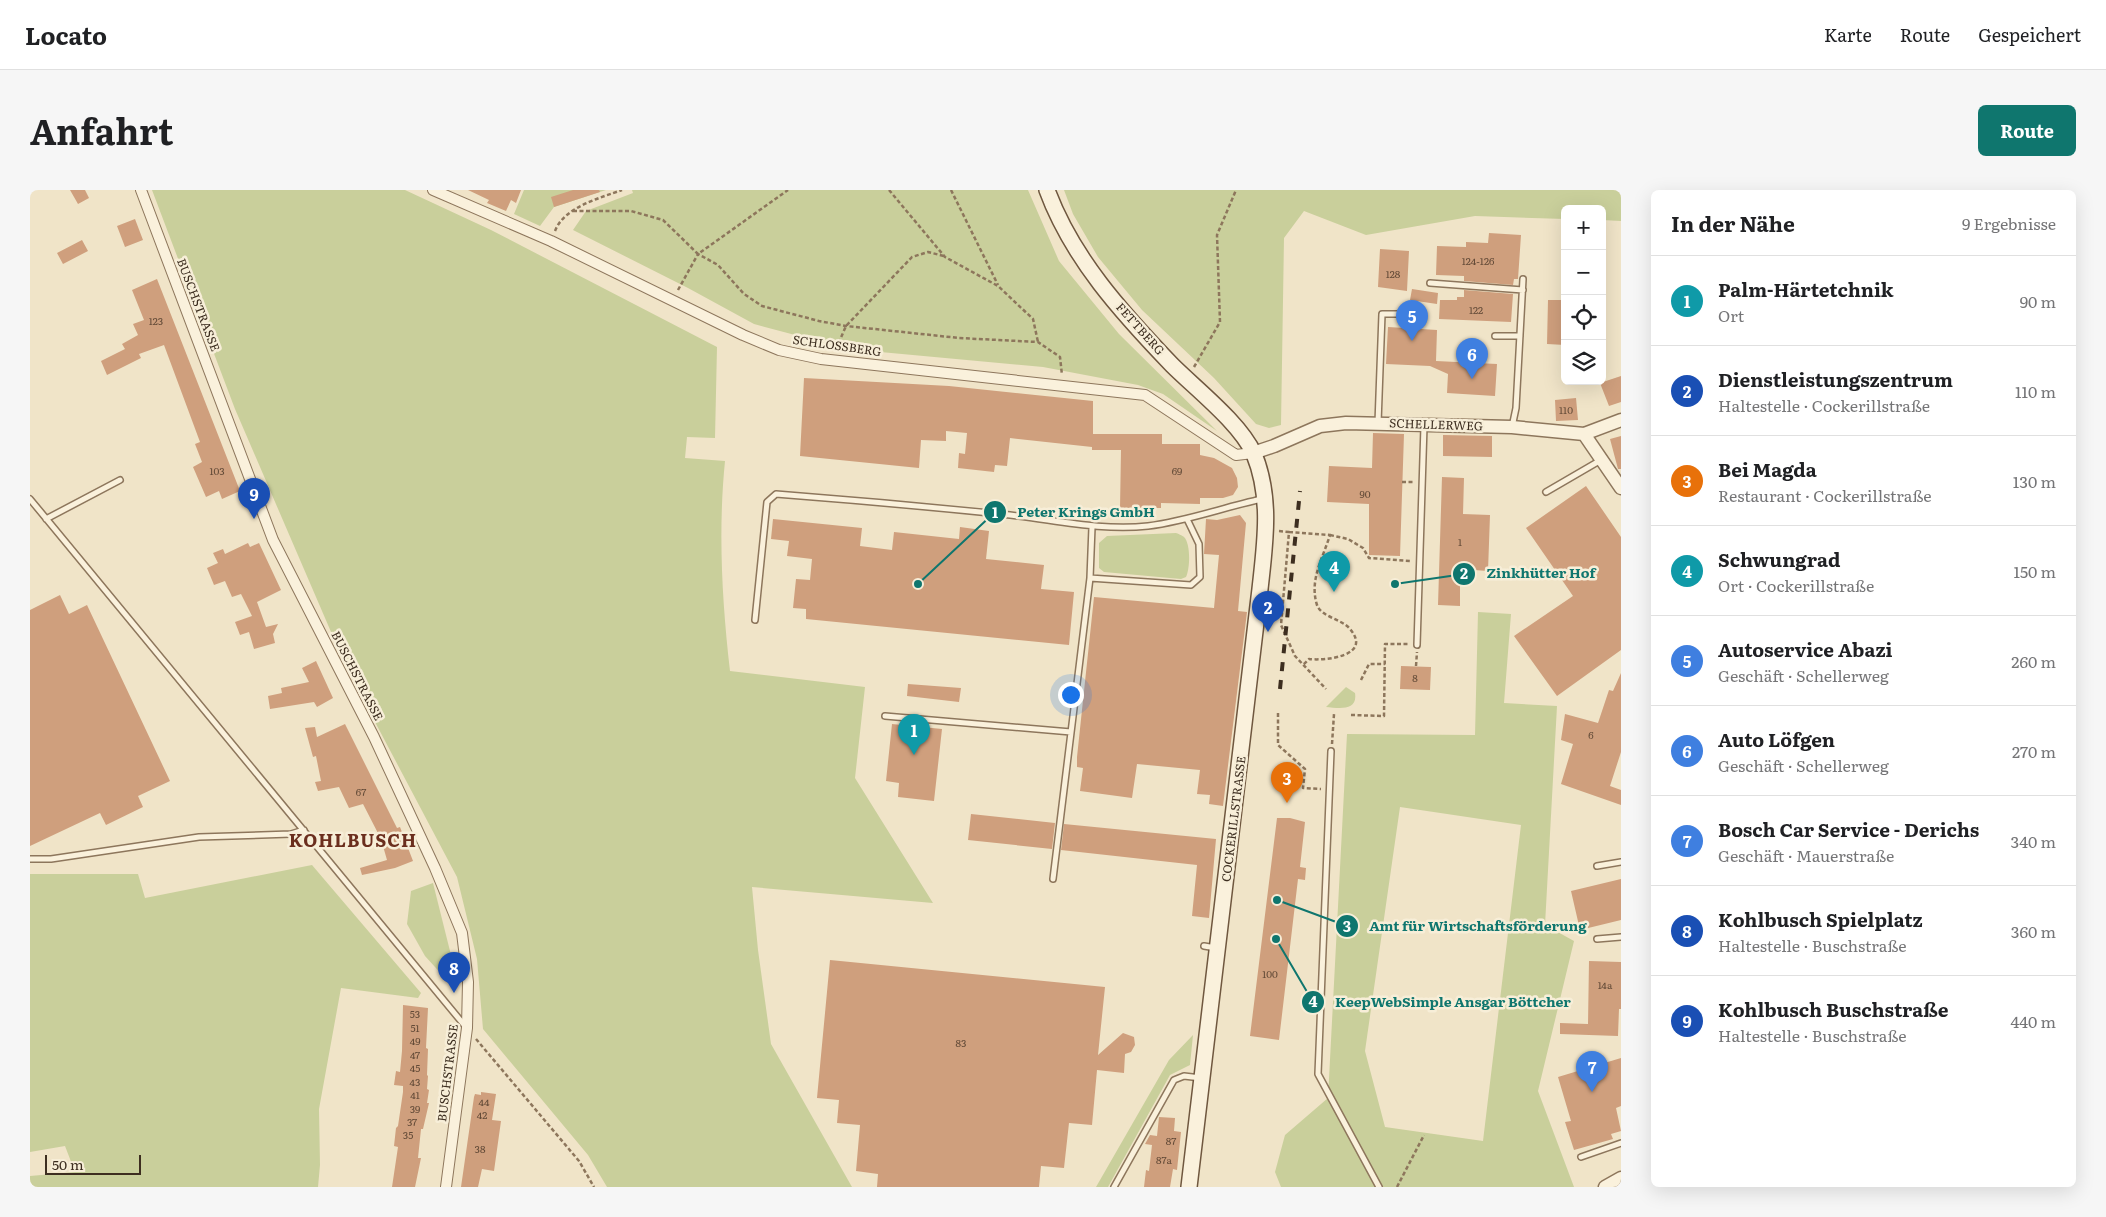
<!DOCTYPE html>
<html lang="de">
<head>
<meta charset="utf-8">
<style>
	:root { --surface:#fff; --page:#f6f6f6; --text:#202124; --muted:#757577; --line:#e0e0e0; --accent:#0f766e }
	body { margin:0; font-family:Literata,serif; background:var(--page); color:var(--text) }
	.controls { position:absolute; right:15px; top:15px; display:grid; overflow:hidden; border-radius:8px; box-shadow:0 5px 20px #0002 }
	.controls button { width:45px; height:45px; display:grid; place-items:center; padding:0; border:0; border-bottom:1px solid var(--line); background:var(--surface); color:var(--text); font:25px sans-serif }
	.scale { position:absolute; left:15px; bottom:12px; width:96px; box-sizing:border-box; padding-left:5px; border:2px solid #3d2e20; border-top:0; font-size:14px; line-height:18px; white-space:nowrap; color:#3d2e20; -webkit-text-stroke:4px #f7eed8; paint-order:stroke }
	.you { position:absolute; left:1040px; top:504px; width:18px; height:18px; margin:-12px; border:4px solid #fff; border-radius:50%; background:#1a73e8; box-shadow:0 0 0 8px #1a73e833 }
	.badge { display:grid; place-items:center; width:32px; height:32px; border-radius:50%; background:var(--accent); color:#fff; font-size:16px; font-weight:700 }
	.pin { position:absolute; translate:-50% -41px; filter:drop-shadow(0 1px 2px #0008) }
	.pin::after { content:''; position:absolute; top:26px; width:18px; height:15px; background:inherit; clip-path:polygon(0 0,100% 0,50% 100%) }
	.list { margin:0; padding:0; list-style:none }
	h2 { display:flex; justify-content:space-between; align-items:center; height:65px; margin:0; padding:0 20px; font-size:21px }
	h2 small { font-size:16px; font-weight:400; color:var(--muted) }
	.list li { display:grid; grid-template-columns:32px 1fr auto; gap:15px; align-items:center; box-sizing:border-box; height:90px; padding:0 20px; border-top:1px solid var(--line) }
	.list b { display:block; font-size:19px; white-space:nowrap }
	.list p { margin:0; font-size:16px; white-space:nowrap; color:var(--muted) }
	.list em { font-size:16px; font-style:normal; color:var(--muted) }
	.icon { flex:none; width:28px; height:28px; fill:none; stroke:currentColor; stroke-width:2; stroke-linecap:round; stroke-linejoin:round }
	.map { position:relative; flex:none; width:1591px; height:997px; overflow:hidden; border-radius:8px }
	header { display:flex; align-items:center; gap:30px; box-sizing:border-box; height:70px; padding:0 25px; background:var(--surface); border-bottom:1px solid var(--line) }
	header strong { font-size:24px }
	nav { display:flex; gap:28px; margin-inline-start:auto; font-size:18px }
	.intro { display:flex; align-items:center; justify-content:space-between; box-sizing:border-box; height:120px; padding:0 30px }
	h1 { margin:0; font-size:35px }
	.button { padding:12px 22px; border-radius:8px; background:var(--accent); color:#fff; font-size:18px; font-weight:700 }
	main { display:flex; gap:30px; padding:0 30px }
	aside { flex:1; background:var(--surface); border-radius:8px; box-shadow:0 5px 20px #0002 }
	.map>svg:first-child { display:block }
	.green { fill:#c9cf9b; fill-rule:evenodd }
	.building { fill:#cf9f7d }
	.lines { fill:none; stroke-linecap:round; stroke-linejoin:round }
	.service-casing { stroke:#8d765c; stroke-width:8 }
	.minor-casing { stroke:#8d765c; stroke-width:12 }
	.tertiary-casing { stroke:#8d765c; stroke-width:15 }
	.secondary-casing { stroke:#6f573f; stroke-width:18 }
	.path { stroke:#8d765c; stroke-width:2.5; stroke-dasharray:4 2.5; stroke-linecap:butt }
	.service { stroke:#faf1dc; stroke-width:5 }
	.minor { stroke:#faf1dc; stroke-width:10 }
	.tertiary { stroke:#faf1dc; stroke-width:12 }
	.secondary { stroke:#faf1dc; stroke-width:15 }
	.rail { stroke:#3d2e20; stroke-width:4; stroke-dasharray:9 9; stroke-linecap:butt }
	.labels { text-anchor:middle; stroke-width:5; stroke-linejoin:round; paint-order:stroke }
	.number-label { font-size:10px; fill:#624a37 }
	.street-label { font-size:12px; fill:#3d2e20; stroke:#f7eed8 }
	.district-label { font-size:18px; font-weight:bold; letter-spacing:1px; fill:#6b2e1e; stroke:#f7eed8 }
	.leader { fill:none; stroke:#0f766e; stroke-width:2 }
	.callout-dot { fill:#0f766e; stroke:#f7eed8; stroke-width:2 }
	.mark-label { font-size:15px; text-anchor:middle; font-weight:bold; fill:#fff }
	.callout-label { font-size:14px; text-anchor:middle; font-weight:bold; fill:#0f766e; stroke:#f7eed8; stroke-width:5; stroke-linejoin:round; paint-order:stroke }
</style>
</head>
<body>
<header>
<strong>Locato</strong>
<nav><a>Karte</a><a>Route</a><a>Gespeichert</a></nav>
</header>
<div class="intro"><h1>Anfahrt</h1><a class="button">Route</a></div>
<main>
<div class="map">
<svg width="1591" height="997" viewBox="0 0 1591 997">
	<rect width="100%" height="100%" fill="#f0e4c8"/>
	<path class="green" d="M122 0H375L461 40 687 157 685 248 657 247 655 268 695 271C688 341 692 411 700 481L835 497 825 588 903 713 722 697 728 760 741 854 822 997H577L558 965 453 839 447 769 427 687 317 479 205 219Z
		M494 0H576L524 17 510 36 484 24Z
		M602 0H998L1029 71 1089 144 1187 241 1133 204 1108 195 1013 177 818 159 724 134 658 98 543 40 556 21 603 3Z
		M1034 0H1591V31L1572 30V19H1535V29L1445 26 1336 45 1274 21 1254 48 1251 235 1239 238 1226 234 1184 188 1112 120 1068 67 1043 24Z
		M1146 343C1147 343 1153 346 1154 347 1161 354 1160 379 1156 387L1151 389 1074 382 1069 378V353L1077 346Z
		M1448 422 1481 424 1474 513 1527 516 1515 735 1544 751 1508 901 1544 997H1251L1245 982 1255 945 1298 908 1317 544 1445 545ZM1370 617 1491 635 1453 951 1355 937 1335 861Z
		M1316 497 1325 503C1328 522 1308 518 1296 517Z
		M282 675 391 803 388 808 311 798 289 919 290 975 288 997H0V986L45 982 35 956 0 962V684H108L115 708Z
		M403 693 426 785 415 788 395 766 377 734 381 701Z
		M1163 845 1160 875 1140 885 1078 997H1066L1139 870Z"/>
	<path class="building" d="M40 0H55L59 8 48 14Z
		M438 0H491L486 13 481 10 476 21 457 13 459 10Z
		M543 0H569L570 2 524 17 521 7Z
		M105 29 113 50 95 57 87 36Z
		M1459 43 1491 45 1488 89H1484L1483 95 1434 91V86L1406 85 1407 56 1436 57V52L1458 53Z
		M52 50 58 61 33 74 27 63Z
		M1350 59 1379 61 1377 101 1348 97Z
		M127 89 210 301 192 309 189 301 176 307 163 277 172 272 165 254 170 252 134 155 109 164 111 168 77 185 71 171 95 159 92 154 108 145 103 134 114 130 102 100Z
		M1382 99 1408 103 1407 114 1380 110Z
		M1434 100 1483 104 1481 132 1409 129 1410 110H1427V107H1434Z
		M1518 110H1535V155L1517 154Z
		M1358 137 1407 140 1406 171 1467 174 1465 206 1417 203 1418 184 1400 176 1356 174Z
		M1591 186V212L1579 216 1570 193Z
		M774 188 919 196 1063 211V244H1132V254H1170V265L1184 268 1202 278 1207 288 1208 297 1203 305 1193 308H1170V314L1131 313V318H1090L1091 260H1062V257L980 248 977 276 965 275 964 282 928 278 929 263 935 264 937 243 916 241V251L891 250 889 278 770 266Z
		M1546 208 1548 230 1526 231 1525 210Z
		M1343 243 1374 244 1370 366 1339 365V314L1297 312 1299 276 1342 278Z
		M1413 245 1462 246V267L1413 266Z
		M1591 246V279H1588L1580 249Z
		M1412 287 1434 288 1433 324 1460 325 1458 381 1430 379V416L1408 415Z
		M1556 296 1591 347V460L1527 506 1484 446 1543 406 1496 338Z
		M1210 325 1216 333 1208 421 1217 422 1193 616 1179 614 1180 605 1167 604 1170 580 1107 574 1102 608 1050 601 1053 578 1047 577V567L1064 407 1184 418 1189 365 1174 364 1176 329 1187 330Z
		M743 329 832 338 830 356 862 360 864 342 929 349 930 337 959 341 956 369 1014 375 1011 399 1044 402 1039 455 776 429V419L763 418 766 389 780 390 782 369 757 366 759 351 741 349Z
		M218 353 220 357 229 353 251 400 227 412 236 437 248 434 243 444 245 453 224 459 219 442 210 445 205 432 222 426 211 404 202 407 195 391 184 395 177 378 188 373 183 363 193 359 195 364Z
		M30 405 39 424 57 415 140 591 108 606 113 617 76 635 70 623 0 656V420Z
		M286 471 303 508 287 517 284 512 240 519 238 506 252 503 251 498 279 492 272 478Z
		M1371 476 1401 477 1400 500 1370 499Z
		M1591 483V562L1580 596 1591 600V615L1531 594 1543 554 1531 550 1535 524 1568 533 1579 500 1583 501Z
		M878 494 931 498 929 512 877 506Z
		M315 534 367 638 370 637 383 671 365 678 332 685 330 678 357 670 351 649 333 614 319 618 309 597 288 601 285 592 291 591 286 566 283 567 275 538 285 537 287 547Z
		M862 534 912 539 904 611 868 607 869 593 856 591Z
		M941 624 1025 633 1022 659 938 650Z
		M1247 628H1260L1275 632 1270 677 1276 678 1275 690 1268 689 1249 850 1220 846Z
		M1034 634 1186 649 1179 728 1162 726 1167 675 1031 660Z
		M1591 689V730L1550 740 1541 701Z
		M800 770 1075 797 1068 865 1093 843 1104 847 1105 855 1101 862 1095 864 1094 883 1067 880 1062 935 1039 933 1034 978 1011 976 1009 997H847L848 984 826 981 830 935 807 933 809 910 787 908Z
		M1559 771 1591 772V819H1589L1588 846 1530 844V833L1558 834Z
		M373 815 398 818 396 858 398 859 397 885 398 886 397 899 399 900 397 913H399L393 939H391L388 968H391L385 997H362L368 957 364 956 366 938 368 936 373 902V896L364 895 366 881 370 882 372 861Z
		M1591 868V916L1586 918 1591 941 1581 944 1583 949 1544 960 1535 932 1541 931 1528 887Z
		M451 902 466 904 462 930 471 931 464 981 452 979 448 997H431L444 907 445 904 451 905Z
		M1129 927 1145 928 1144 941 1151 942 1147 980 1143 979 1140 997H1114L1116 980 1119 981 1122 955 1115 954 1120 945 1127 946Z"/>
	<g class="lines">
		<defs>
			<path id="service" d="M1400 93 1493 100
				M1465 146H1490
				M1348 233 1352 124H1383
				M1482 237 1486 218 1493 89
				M1516 302 1571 270
				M0 309 435 836
				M16 329 90 290
				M1062 337 1060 388 1161 395 1170 387 1169 354 1157 329
				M725 430 737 312 746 304C824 310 902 317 980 325 1026 330 1071 341 1118 336 1158 331 1194 317 1232 309
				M1387 455 1394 236
				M855 526 1041 542
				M1301 561 1288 884 1349 997
				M0 669H21L169 647 261 644 274 640
				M1567 676 1591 672
				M1023 689 1060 388
				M1567 749 1591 747
				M1174 756 1186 758
				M1551 967 1591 953
				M1084 997 1144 890 1154 886 1171 888"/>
			<path id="minor" d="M111 0 243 350 344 547 405 678 432 743 438 792 437 838 416 997
				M403 0 521 51 713 145 749 160 791 169 1115 205 1206 265 1223 263"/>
			<path id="tertiary" d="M1554 244 1591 298
				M1223 263 1244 256 1290 236 1316 233 1482 237 1554 244 1591 230
				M1575 997 1591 988"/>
			<path id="secondary" d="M1017 0C1042 68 1092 123 1142 175 1166 199 1210 233 1224 264 1242 308 1235 353 1230 399L1159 997"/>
		</defs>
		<use href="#service" class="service-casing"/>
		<use href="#minor" class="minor-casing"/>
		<use href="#tertiary" class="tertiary-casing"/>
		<use href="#secondary" class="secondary-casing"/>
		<path class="path" d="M859 0 915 67 968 96 1003 129 1008 152
			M921 0 968 95
			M543 21H601L633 30 668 64 758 0
			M525 41C534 17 570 8 592 0
			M648 100 668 64 688 75 714 104 732 116 789 131 816 136 929 148 1008 152 1030 167 1032 185
			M806 159 816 136 882 67 898 62 914 66
			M1164 177 1190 132 1187 45 1206 0
			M1372 292H1384
			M1249 341 1259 342 1251 435 1265 466 1296 499
			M1259 342 1300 345C1293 368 1279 390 1287 415 1291 427 1312 429 1320 439 1343 466 1295 471 1279 469L1273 475
			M1300 345 1318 349 1333 358 1339 368 1381 371
			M1386 476 1387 462
			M1331 490 1339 474H1355
			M1248 523V555L1275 579 1273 598 1291 599
			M1321 525 1354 526 1355 454H1378
			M1302 554 1304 524
			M446 849 549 971 564 997
			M1367 997 1394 945"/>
		<use href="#service" class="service"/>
		<use href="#minor" class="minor"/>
		<use href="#tertiary" class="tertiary"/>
		<use href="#secondary" class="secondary"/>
		<path class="rail" d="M1250 499 1270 301"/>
	</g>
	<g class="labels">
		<g class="number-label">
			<text x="1448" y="75">124-126</text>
			<text x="1363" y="88">128</text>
			<text x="1446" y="124">122</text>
			<text x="126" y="135">123</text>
			<text x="1536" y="224">110</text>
			<text x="187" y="285">103</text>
			<text x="1147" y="285">69</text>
			<text x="1335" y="308">90</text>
			<text x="1430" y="356">1</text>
			<text x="1385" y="492">8</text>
			<text x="1561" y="549">6</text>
			<text x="331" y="606">67</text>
			<text x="1240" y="788">100</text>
			<text x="1575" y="799">14a</text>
			<text x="385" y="828">53</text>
			<text x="385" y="842">51</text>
			<text x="385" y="855">49</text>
			<text x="931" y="857">83</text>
			<text x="385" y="869">47</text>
			<text x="385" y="882">45</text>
			<text x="385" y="896">43</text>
			<text x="385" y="909">41</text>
			<text x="454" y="916">44</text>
			<text x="385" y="923">39</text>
			<text x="452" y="929">42</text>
			<text x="382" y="936">37</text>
			<text x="378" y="949">35</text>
			<text x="1141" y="955">87</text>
			<text x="450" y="963">38</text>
			<text x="1134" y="974">87a</text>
		</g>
		<g class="street-label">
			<text transform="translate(168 115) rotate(69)" y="4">BUSCHSTRASSE</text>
			<text transform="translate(1110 139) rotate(48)" y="4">FETTBERG</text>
			<text transform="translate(807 156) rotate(8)" y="4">SCHLOSSBERG</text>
			<text transform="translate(1406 235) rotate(2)" y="4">SCHELLERWEG</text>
			<text transform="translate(327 486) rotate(63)" y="4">BUSCHSTRASSE</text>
			<text transform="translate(1204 629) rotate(-83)" y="4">COCKERILLSTRASSE</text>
			<text transform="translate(418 883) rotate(-83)" y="4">BUSCHSTRASSE</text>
		</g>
		<g class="district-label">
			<text x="323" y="657">KOHLBUSCH</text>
		</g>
	</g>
	<path class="leader" d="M888 394L965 322M1365 394L1434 384M1247 710L1317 736M1246 749L1283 812"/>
	<g class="callout-dot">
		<circle cx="888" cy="394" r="5"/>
		<circle cx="1365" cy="394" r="5"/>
		<circle cx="1247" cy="710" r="5"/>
		<circle cx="1246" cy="749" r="5"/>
		<circle cx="965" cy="322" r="12"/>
		<circle cx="1434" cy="384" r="12"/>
		<circle cx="1317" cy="736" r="12"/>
		<circle cx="1283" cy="812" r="12"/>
	</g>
	<g class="mark-label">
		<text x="965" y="328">1</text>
		<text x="1434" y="389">2</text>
		<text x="1317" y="742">3</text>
		<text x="1283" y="817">4</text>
	</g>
	<g class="callout-label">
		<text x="1056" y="327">Peter Krings GmbH</text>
		<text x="1511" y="388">Zinkhütter Hof</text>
		<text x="1448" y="741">Amt für Wirtschaftsförderung</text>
		<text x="1423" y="817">KeepWebSimple Ansgar Böttcher</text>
	</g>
</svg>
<div class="controls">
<button>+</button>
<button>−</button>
<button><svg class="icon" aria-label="locate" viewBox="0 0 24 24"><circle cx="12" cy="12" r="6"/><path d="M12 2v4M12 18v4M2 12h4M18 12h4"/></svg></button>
<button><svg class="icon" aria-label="layers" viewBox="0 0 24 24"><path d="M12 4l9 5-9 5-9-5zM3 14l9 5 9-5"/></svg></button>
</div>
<div class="scale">50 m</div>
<div class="you"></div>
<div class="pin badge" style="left:884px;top:565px;background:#0f9aa8">1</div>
<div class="pin badge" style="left:1238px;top:442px;background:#1a4fb4">2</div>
<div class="pin badge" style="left:1257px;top:613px;background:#e8710a">3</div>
<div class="pin badge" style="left:1304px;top:402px;background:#0f9aa8">4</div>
<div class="pin badge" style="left:1382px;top:151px;background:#3f7fe0">5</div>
<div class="pin badge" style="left:1442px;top:189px;background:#3f7fe0">6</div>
<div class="pin badge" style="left:1562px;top:902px;background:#3f7fe0">7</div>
<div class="pin badge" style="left:424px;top:803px;background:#1a4fb4">8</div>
<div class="pin badge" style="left:224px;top:329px;background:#1a4fb4">9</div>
</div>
<aside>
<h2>In der Nähe<small>9 Ergebnisse</small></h2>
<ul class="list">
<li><span class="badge" style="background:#0f9aa8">1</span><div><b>Palm-Härtetchnik</b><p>Ort</p></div><em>90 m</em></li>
<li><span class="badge" style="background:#1a4fb4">2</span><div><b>Dienstleistungszentrum</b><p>Haltestelle · Cockerillstraße</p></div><em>110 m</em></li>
<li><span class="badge" style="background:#e8710a">3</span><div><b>Bei Magda</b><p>Restaurant · Cockerillstraße</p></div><em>130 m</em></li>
<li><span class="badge" style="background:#0f9aa8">4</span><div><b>Schwungrad</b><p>Ort · Cockerillstraße</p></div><em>150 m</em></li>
<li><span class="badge" style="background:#3f7fe0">5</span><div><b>Autoservice Abazi</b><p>Geschäft · Schellerweg</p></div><em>260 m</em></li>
<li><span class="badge" style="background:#3f7fe0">6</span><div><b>Auto Löfgen</b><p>Geschäft · Schellerweg</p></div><em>270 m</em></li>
<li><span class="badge" style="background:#3f7fe0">7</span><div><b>Bosch Car Service - Derichs</b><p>Geschäft · Mauerstraße</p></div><em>340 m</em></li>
<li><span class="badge" style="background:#1a4fb4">8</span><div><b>Kohlbusch Spielplatz</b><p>Haltestelle · Buschstraße</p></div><em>360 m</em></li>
<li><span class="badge" style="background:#1a4fb4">9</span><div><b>Kohlbusch Buschstraße</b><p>Haltestelle · Buschstraße</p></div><em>440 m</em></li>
</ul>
</aside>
</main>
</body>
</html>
